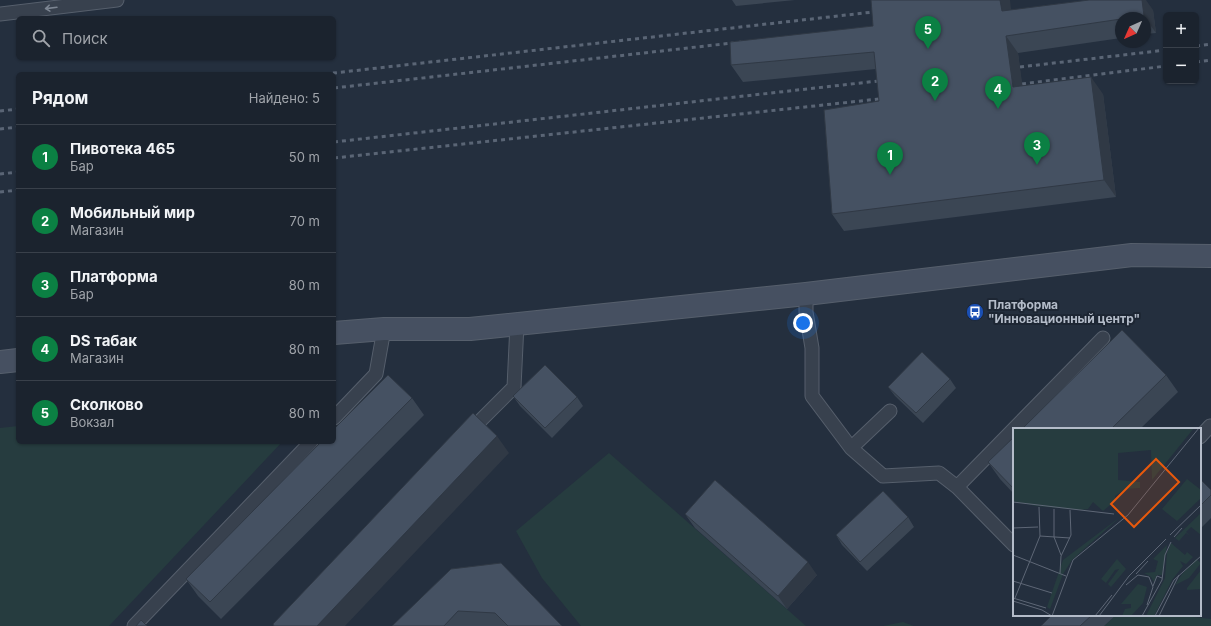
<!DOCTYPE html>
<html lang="ru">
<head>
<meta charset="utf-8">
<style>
	:root { --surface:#1b232e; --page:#282f3a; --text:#f1f3f6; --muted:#a0a4aa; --line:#39404a; --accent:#0b8043 }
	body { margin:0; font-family:Inter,sans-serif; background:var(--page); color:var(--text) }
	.controls { position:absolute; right:12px; top:12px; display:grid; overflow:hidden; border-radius:6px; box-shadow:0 1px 3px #0004 }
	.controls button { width:36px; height:36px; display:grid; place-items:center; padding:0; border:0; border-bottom:1px solid var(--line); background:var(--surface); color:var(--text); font:20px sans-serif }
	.compass { position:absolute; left:1115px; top:12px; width:36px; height:36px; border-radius:50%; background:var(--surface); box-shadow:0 1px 3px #0004; rotate:225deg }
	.you { position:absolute; left:803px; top:323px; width:14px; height:14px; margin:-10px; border:3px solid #fff; border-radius:50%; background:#1a73e8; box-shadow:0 0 0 6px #1a73e833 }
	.badge { display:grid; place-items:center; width:26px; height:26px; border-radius:50%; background:var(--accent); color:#fff; font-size:13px; font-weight:700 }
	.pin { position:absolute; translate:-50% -33px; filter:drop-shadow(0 1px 2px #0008) }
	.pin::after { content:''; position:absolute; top:21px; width:14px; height:12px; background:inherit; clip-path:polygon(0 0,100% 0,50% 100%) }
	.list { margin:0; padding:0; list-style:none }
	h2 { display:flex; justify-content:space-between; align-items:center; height:52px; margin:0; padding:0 16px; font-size:17px }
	h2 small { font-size:13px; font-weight:400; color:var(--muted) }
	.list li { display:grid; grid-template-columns:26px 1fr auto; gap:12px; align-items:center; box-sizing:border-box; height:64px; padding:0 16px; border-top:1px solid var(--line) }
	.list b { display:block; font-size:15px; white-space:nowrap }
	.list p { margin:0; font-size:13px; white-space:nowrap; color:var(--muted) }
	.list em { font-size:13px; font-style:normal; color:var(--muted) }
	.icon { flex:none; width:22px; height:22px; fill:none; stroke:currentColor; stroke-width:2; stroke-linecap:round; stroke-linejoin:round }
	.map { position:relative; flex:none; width:1211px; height:626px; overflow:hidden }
	.search { position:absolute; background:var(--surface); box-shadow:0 1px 3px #0004; left:16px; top:16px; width:320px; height:44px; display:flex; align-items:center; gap:10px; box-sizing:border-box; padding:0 14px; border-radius:6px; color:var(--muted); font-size:15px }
	.panel { position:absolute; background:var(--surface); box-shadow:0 1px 3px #0004; left:16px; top:72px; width:320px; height:372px; border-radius:6px }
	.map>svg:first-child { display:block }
	.green { fill:#263c3f }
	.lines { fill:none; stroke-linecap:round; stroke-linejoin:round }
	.lane-casing { stroke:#565f6c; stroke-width:15 }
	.secondary-casing { stroke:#565f6c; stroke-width:24 }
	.lane { stroke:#38414e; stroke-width:13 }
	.secondary { stroke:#465061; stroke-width:22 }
	.rail { stroke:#5a6575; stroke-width:3; stroke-dasharray:4 4; stroke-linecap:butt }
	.wall { fill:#3b4654 }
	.shaded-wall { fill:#303945 }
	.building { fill:#455162; stroke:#303945 }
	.oneway { stroke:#7c8592 }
	.labels { text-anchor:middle; stroke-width:4; stroke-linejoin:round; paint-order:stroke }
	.poi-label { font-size:12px; font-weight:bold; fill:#b4bcc9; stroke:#1d2633; text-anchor:start }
	.inset-road { fill:none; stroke:#5e6776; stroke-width:1 }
	.view { fill:#e8590c; fill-opacity:0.15; stroke:#e8590c; stroke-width:2 }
	.inset-edge { fill:none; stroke:#b4bcc9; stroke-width:2 }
</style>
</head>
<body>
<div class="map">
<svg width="1211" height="626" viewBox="0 0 1211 626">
	<rect width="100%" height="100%" fill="#242f3e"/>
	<path class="green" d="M18 426V442H282L109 626H0V428Z
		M609 453 806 626H581L542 578 516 531Z
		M1116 615H1176L1211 619V626H1104Z
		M903 622 914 626H883Z"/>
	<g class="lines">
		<defs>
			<path id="lane" d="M0 14 117 0
				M806 294V312L812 348V396L851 448 883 476 939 473 957 487 1103 338
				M334 418 376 374 384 329
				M469 432 514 387 517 324
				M1200 437 1210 426
				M851 448 890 411
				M957 487 1014 545
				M134 626 311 442"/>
			<path id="secondary" d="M334 333 384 329H470L806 294 1132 255 1211 256
				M0 362 18 360"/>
		</defs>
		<use href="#lane" class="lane-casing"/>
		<use href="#secondary" class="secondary-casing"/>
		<use href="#lane" class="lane"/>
		<use href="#secondary" class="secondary"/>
		<path class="rail" d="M1196 46 1211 44
			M1196 62 1211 60
			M1020 67 1166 50
			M325 74 882 11
			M1022 84 1166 66
			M334 88 741 42
			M0 111 18 109
			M0 129 18 127
			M334 142 887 80
			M334 158 888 98
			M0 174 18 172
			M0 192 18 190"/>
	</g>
	<path class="wall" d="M732 0H795L736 6Z
		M1011 10H1153L1156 33 1145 34V18H1121V38L1018 53 1022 86 1103 94 1116 197 844 231 832 214 879 101 876 69 743 82 731 65 873 26Z
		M1166 375 1178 392 1140 429H1022Z
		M950 379 956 388 923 423 895 396 888 387Z
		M513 396 577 397 583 406 552 438 520 406Z
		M412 398 424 415 221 619 198 596 186 579Z
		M1014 437V494L1000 479 988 462Z
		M1200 479 1211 490V518L1200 529Z
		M685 514 817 575 787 609 695 528Z
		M908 517 914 527 867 571 842 545 836 535Z
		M501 563 562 626H392Z
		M1052 615H1116L1104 626H1041Z"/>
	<path class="shaded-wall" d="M1000 0H1010L1013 28 1002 11Z
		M1142 0H1146L1153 10 1156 33 1144 16Z
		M1006 36 1018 53 1025 104 1013 87Z
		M1091 77 1103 94 1116 197 1104 180Z
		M497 436 509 453 345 626H317Z
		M808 562 817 575 787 609 778 596Z"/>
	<path class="building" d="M871 0H1000L1002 11 1089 0H1142L1144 16 1129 18H1121V19L1006 36 1013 87 1091 77 1104 180 832 214 824 110 879 101 874 52 731 65 730 42 873 26Z
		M1122 330 1166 375 1111 429H1022Z
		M922 352 950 379 916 413 888 387Z
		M545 365 577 397 545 428 513 396Z
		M388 375 412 398 210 602 186 579 321 442H334V429Z
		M473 413 497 436 317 626H274L273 624Z
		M1014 437V489L988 462Z
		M1200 479 1211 490V495L1200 506Z
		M715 480 808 562 778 596 685 514Z
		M883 491 908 517 860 562 836 535Z
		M501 563 562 626H508L495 613 458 611 444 626H392L451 569Z
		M1052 615H1092L1080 626H1041Z
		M141 620 147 626H136Z"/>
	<defs><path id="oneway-shaft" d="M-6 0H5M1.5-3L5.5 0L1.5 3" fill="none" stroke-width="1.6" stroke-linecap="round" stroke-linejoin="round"/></defs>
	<use class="oneway" href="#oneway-shaft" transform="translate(51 8) rotate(173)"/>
	<defs>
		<symbol id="bus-disc" viewBox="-11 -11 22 22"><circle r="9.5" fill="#1a4fb4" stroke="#1d2633"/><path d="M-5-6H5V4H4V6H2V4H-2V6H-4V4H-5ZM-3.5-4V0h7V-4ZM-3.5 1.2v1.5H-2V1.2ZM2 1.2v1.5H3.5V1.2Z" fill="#fff"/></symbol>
	</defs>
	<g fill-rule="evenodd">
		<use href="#bus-disc" x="965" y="302" width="20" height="20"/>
	</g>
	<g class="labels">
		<g class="poi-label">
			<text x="988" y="309">Платформа<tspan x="988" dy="14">"Инновационный центр"</tspan></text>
		</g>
	</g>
	<g transform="translate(1013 428)">
		<rect width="188" height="188" fill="#242f3e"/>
		<path d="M0 0H181L139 52 138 22 105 25V52L127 54V60L112 61 102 68V73L90 83 80 74 75 81 68 82 23 78 0 73ZM174 51 188 62V70L164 93 149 81ZM188 85V107L178 99 173 104 177 108 173 105 166 113 162 110ZM107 89 59 132 50 146 37 181 34 179 50 132ZM158 115 172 127 174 124 180 129 173 136 167 133 170 138 159 152 141 188H133L152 150 154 125ZM154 117 149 147H144L141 154 138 149 131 145 142 144 145 133 140 131ZM104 131 113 141 98 159 95 156 106 141 102 142 93 155 88 151ZM183 131 188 135 176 150 162 157 169 146ZM188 142V161L174 162V160ZM125 156 134 159 130 175 118 188H109L112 181 118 180V176H108Z" fill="#263c3f"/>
		<path class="inset-road" d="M0 74 101 86M41 81V109L48 127M0 100 25 99M157 107 188 77M27 108 57 110M161 109 169 100M0 127 53 148M47 145 48 128 58 107 57 82M123 146 135 133M0 153 39 165M113 157 125 147 136 149 140 159 134 177M140 158 144 148 149 150M0 170 33 180M2 170 27 108 26 79M0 173 29 182 39 188M39 188 60 132 115 87 186 0M82 188 99 167M86 188 116 148 153 111M129 188 149 152 152 127 158 114M142 188 161 152 188 128M146 188 166 147"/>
		<path class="view" d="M143 31 166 54 121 99 98 76Z"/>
		<rect width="188" height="188" class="inset-edge"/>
	</g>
</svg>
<div class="controls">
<button>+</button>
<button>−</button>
</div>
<svg class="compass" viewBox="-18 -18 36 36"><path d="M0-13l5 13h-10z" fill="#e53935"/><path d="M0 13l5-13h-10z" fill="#a0a4aa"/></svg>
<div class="you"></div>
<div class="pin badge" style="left:890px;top:175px">1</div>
<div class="pin badge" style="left:935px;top:101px">2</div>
<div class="pin badge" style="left:1037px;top:165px">3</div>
<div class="pin badge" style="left:998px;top:109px">4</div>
<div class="pin badge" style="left:928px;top:49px">5</div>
<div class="search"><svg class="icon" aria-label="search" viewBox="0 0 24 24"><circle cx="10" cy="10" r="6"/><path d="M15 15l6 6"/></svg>Поиск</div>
<section class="panel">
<h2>Рядом<small>Найдено: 5</small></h2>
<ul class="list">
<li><span class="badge">1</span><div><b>Пивотека 465</b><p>Бар</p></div><em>50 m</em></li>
<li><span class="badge">2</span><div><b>Мобильный мир</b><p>Магазин</p></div><em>70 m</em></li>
<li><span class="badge">3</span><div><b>Платформа</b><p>Бар</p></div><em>80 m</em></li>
<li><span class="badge">4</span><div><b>DS табак</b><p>Магазин</p></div><em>80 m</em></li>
<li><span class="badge">5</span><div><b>Сколково</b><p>Вокзал</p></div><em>80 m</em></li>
</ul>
</section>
</div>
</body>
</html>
